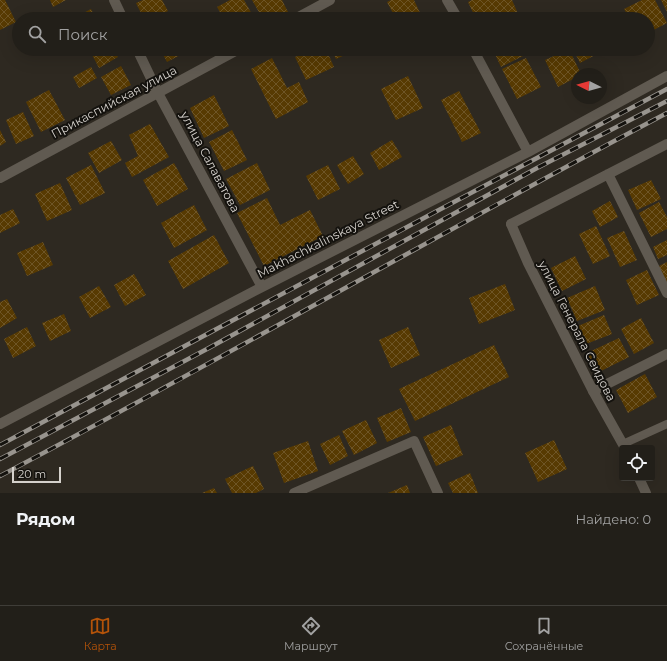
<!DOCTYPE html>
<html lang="ru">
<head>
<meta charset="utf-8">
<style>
	:root { --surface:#221f19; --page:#2e2c26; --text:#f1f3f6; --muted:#a2a2a2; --line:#3f3d38; --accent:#b45309 }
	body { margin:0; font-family:Montserrat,sans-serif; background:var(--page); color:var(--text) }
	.controls { position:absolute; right:12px; bottom:12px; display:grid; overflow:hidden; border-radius:4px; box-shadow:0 4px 16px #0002 }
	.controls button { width:36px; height:36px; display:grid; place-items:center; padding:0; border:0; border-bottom:1px solid var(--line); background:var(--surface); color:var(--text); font:20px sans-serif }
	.compass { position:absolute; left:571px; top:68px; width:36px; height:36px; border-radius:50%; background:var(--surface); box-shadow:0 4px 16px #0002; rotate:275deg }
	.scale { position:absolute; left:12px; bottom:10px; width:49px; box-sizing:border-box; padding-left:4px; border:2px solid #d5d1cc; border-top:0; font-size:11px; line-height:14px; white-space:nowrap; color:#d5d1cc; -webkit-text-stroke:3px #14120e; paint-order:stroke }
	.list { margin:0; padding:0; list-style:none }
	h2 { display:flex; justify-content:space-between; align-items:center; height:52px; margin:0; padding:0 16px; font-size:17px }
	h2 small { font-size:13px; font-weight:400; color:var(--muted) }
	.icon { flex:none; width:22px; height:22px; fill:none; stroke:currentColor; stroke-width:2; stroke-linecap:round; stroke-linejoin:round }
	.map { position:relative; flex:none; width:667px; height:493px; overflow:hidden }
	.search { position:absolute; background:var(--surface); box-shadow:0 4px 16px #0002; left:12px; right:12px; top:12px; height:44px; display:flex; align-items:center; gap:10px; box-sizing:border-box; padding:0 14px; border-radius:22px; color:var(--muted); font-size:15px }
	.sheet { height:112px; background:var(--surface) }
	nav { display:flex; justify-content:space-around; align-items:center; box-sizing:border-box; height:56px; border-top:1px solid var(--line); background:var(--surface); font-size:11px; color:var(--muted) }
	nav a { display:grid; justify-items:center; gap:2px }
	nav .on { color:var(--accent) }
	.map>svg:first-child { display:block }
	.building { fill:url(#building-cross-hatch) }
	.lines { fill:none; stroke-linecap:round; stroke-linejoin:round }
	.lane { stroke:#605a51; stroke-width:8 }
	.street { stroke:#605a51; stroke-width:10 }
	.secondary { stroke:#605a51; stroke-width:10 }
	.rail-casing { stroke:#98948e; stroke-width:4.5 }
	.rail { stroke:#14120e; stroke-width:3; stroke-dasharray:9; stroke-linecap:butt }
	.labels { text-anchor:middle; stroke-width:4; stroke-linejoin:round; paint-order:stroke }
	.street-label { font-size:12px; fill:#d5d1cc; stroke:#14120e }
</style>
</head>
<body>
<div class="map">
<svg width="667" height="493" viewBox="0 0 667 493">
	<defs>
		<pattern id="building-cross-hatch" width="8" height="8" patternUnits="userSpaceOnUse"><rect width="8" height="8" fill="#573a02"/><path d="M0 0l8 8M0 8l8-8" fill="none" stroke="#6e5526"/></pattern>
	</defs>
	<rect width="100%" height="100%" fill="#2e2921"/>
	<path class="building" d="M0 0H5L16 22 0 30Z
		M50 0H66L53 7Z
		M143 0H162L168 11 151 19H144L136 3Z
		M230 0H244L253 16 248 19H224L217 7Z
		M252 0H282L288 12 275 19H263Z
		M391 0H414L422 17 418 19H396L387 2Z
		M472 0H512L519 16 513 19H476L468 2Z
		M642 0H655L667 23 648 33V19H630L624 9Z
		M661 0H667V12Z
		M91 9 96 19H72Z
		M378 12 381 19H363Z
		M89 49H113L118 57 99 68Z
		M160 49H192L167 62Z
		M314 49H326L334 67 306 80 295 57Z
		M331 49H353L354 51 336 59Z
		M361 49H379L365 56Z
		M495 49H519L523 56 501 67 493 50Z
		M569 49 581 74H577V77L558 87 545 60Z
		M573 49H600L601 52 580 63Z
		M272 58 287 88 299 82 308 102 276 119 251 69Z
		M526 58 541 87 517 99 502 69Z
		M121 66 131 85 111 95 101 77Z
		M91 67 97 78 79 88 73 77Z
		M408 76 423 108 396 120 381 89Z
		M49 90 65 120 41 132 26 102Z
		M459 91 481 133 462 142 441 100Z
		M214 95 229 126 204 138 190 108Z
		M23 112 34 136 16 144 6 120Z
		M150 124 169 157 132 177 125 163 138 156 129 135Z
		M0 130 6 142 0 146Z
		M232 130 247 160 224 171 209 142Z
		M392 140 402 157 379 170 370 153Z
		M111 141 122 160 99 173 88 153Z
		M353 156 364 174 348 184 337 165Z
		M174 163 188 189 157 206 143 180Z
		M257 163 270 190 240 205 226 179Z
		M91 165 105 193 80 205 66 178Z
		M328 165 340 189 318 200 306 176Z
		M651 180 661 199 637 210 628 190Z
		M60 183 72 210 47 221 35 194Z
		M267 198 280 225 310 210 323 236 264 266 237 213Z
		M610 201 618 217 600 227 592 211Z
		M659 202 667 217V229L651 237 639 213Z
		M194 205 207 230 174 248 161 223Z
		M13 209 20 223 0 233V215Z
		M596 226 610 256 593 264 579 234Z
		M624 231 637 260 620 267 607 238Z
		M214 235 229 263 183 289 168 261Z
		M667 240V255L658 259 653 247Z
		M43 242 53 265 27 276 17 253Z
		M575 256 586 279 562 291 551 268Z
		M667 262V284L659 266Z
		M647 270 659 295 637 305 626 280Z
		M134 274 146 295 125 306 114 285Z
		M505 284 515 310 479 324 469 298Z
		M99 286 111 307 90 318 79 297Z
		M595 286 605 310 577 321 567 298Z
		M7 299 17 318 0 328V302Z
		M64 314 71 331 50 341 42 323Z
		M604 315 612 334 586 344 578 326Z
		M641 318 654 343 634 354 621 329Z
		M27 327 36 346 13 358 4 339Z
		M408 327 420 355 391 368 379 340Z
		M619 338 629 357 597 373 587 353Z
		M494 345 509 377 415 421 399 389Z
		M645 374 657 397 628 413 616 390Z
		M401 408 411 432 387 442 377 418Z
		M366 420 377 443 354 455 342 431Z
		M451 425 463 455 436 466 423 437Z
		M339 435 348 456 330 465 320 444Z
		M554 440 567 469 538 482 525 453Z
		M308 441 318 471 284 483 273 453Z
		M253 466 264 489 256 493H232L225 479Z
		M470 473 478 493H453L448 483Z
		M407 485 410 493H388Z
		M214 488 217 493H202Z"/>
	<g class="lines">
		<path class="lane" d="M623 444 667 424"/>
		<path class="street" d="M114 0 123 19
			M447 0 458 19
			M295 19 330 0
			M137 49 158 93 262 287
			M473 49 528 152
			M608 174 667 293
			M0 178 239 49
			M511 224 667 144
			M593 391 667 354
			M0 424 262 287 528 152 667 76
			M294 493 414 441 438 493"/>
		<path class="secondary" d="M511 224 528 263 593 391 625 448
			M639 478 646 493"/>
		<defs>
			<path id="rail" d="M0 445 437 211 667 89
				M0 459 207 349 537 168 667 101
				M0 476C224 358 443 231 667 113"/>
		</defs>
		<use href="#rail" class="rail-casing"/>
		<use href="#rail" class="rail"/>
	</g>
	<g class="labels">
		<g class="street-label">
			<text transform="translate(114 102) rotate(-28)" y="4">Прикаспийская улица</text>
			<text transform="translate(210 162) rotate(62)" y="4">улица Салаватова</text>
			<text transform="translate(328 239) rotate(-27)" y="4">Makhachkalinskaya Street</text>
			<text transform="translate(577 331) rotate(63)" y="4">улица Генерала Сеидова</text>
		</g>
	</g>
</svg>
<div class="controls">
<button><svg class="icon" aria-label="locate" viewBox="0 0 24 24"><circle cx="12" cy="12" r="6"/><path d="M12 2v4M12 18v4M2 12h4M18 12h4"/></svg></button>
</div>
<svg class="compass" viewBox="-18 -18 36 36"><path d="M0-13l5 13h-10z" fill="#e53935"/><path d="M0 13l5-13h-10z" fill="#a2a2a2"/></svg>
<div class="scale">20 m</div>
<div class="search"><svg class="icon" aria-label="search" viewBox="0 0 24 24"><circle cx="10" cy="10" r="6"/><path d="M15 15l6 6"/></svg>Поиск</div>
</div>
<section class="sheet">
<h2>Рядом<small>Найдено: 0</small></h2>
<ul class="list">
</ul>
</section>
<nav>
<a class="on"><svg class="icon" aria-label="map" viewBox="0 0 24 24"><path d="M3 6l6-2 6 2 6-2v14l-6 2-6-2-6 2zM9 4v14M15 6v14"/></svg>Карта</a>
<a><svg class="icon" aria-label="directions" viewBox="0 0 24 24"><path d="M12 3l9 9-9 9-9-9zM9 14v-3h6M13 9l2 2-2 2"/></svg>Маршрут</a>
<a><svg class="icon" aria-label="saved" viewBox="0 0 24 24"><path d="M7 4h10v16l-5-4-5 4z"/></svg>Сохранённые</a>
</nav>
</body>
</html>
